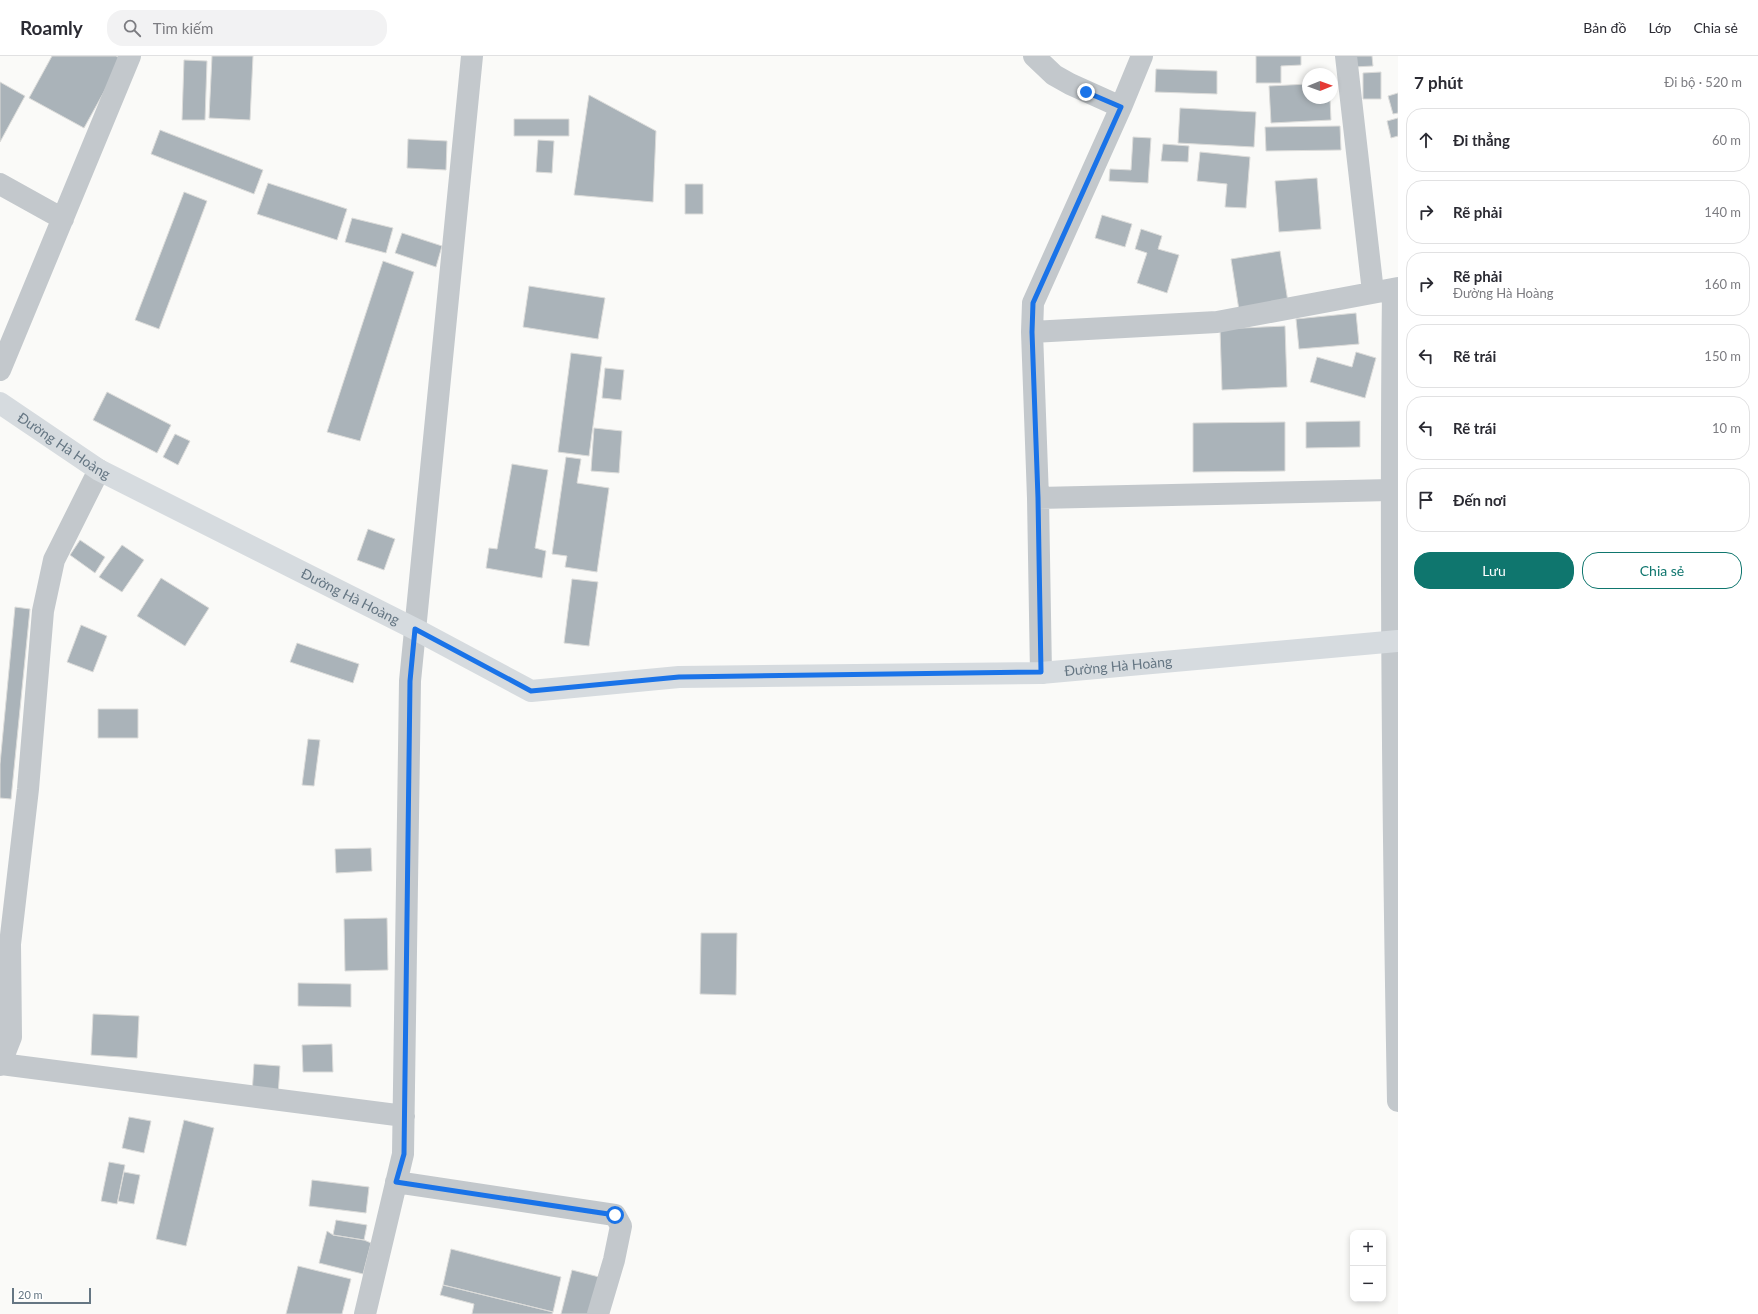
<!DOCTYPE html>
<html lang="vi">
<head>
<meta charset="utf-8">
<style>
	:root { --surface:#fff; --page:#f2f2f3; --text:#2b2b33; --muted:#7c7c81; --line:#e1e1e2; --accent:#0f766e }
	body { margin:0; font-family:Lato,sans-serif; background:var(--page); color:var(--text) }
	.controls { position:absolute; right:12px; bottom:12px; display:grid; overflow:hidden; border-radius:8px; box-shadow:0 2px 6px #0003 }
	.controls button { width:36px; height:36px; display:grid; place-items:center; padding:0; border:0; border-bottom:1px solid var(--line); background:var(--surface); color:var(--text); font:20px sans-serif }
	.compass { position:absolute; left:1302px; top:12px; width:36px; height:36px; border-radius:50%; background:var(--surface); box-shadow:0 2px 6px #0003; rotate:89deg }
	.scale { position:absolute; left:12px; bottom:10px; width:79px; box-sizing:border-box; padding-left:4px; border:2px solid #657683; border-top:0; font-size:11px; line-height:14px; white-space:nowrap; color:#657683; -webkit-text-stroke:3px #fff; paint-order:stroke }
	.stop { position:absolute; width:12px; height:12px; margin:-9px; border:3px solid #1a73e8; border-radius:50%; background:#fff }
	.stop.end { background:#1a73e8; border-color:#fff; box-shadow:0 1px 4px #0008 }
	.list { margin:0; padding:0; list-style:none }
	h2 { display:flex; justify-content:space-between; align-items:center; height:52px; margin:0; padding:0 16px; font-size:17px }
	h2 small { font-size:13px; font-weight:400; color:var(--muted) }
	.list li { display:grid; grid-template-columns:26px 1fr auto; gap:12px; align-items:center; box-sizing:border-box; height:64px; margin:0 8px 8px; padding:0 8px; border:1px solid var(--line); border-radius:16px }
	.list b { display:block; font-size:15px; white-space:nowrap }
	.list p { margin:0; font-size:13px; white-space:nowrap; color:var(--muted) }
	.list em { font-size:13px; font-style:normal; color:var(--muted) }
	.actions { display:flex; gap:8px; padding:12px 16px }
	.actions a { flex:1; padding:9px 0; border:1px solid var(--accent); border-radius:16px; text-align:center; font-size:14px; color:var(--accent) }
	.actions .main { background:var(--accent); color:#fff }
	.icon { flex:none; width:22px; height:22px; fill:none; stroke:currentColor; stroke-width:2; stroke-linecap:round; stroke-linejoin:round }
	.map { position:relative; flex:none; width:1398px; height:1258px; overflow:hidden }
	header { display:flex; align-items:center; gap:24px; box-sizing:border-box; height:56px; padding:0 20px; background:var(--surface); border-bottom:1px solid var(--line) }
	header strong { font-size:19px }
	nav { display:flex; gap:22px; margin-inline-start:auto; font-size:14px }
	.search { width:280px; height:36px; background:var(--page); display:flex; align-items:center; gap:10px; box-sizing:border-box; padding:0 14px; border-radius:16px; color:var(--muted); font-size:15px }
	main { display:flex }
	aside { flex:1; background:var(--surface) }
	.map>svg:first-child { display:block }
	.building { fill:#aab3b9; stroke:#dcdcda }
	.lines { fill:none; stroke-linecap:round; stroke-linejoin:round }
	.street { stroke:#c3c8cc; stroke-width:22 }
	.secondary { stroke:#d6dbdf; stroke-width:22 }
	.route { stroke:#1a73e8; stroke-width:5 }
	.labels { text-anchor:middle; stroke-width:4; stroke-linejoin:round; paint-order:stroke }
	.street-label { font-size:14px; fill:#657683; stroke:#fff }
</style>
</head>
<body>
<header>
<strong>Roamly</strong>
<div class="search"><svg class="icon" aria-label="search" viewBox="0 0 24 24"><circle cx="10" cy="10" r="6"/><path d="M15 15l6 6"/></svg>Tìm kiếm</div>
<nav><a>Bản đồ</a><a>Lớp</a><a>Chia sẻ</a></nav>
</header>
<main>
<div class="map">
<svg width="1398" height="1258" viewBox="0 0 1398 1258">
	<rect width="100%" height="100%" fill="#fafaf8"/>
	<path class="building" d="M52 0H116L122 3 84 72 29 42Z
		M212 0H253L250 64 209 62Z
		M1256 0H1301V9L1281 10V27H1256Z
		M1352 0H1372L1373 10 1353 11Z
		M184 4 207 5 205 64H182Z
		M1156 13 1217 15V38L1155 36Z
		M1381 16V43H1363V17Z
		M0 26 25 40 0 86Z
		M1308 28V42H1330L1331 64 1271 67 1269 30Z
		M1398 37V57L1393 58 1388 40Z
		M589 39 656 75 653 146 574 139Z
		M1180 52 1256 56 1254 91 1178 87Z
		M1398 62V80L1391 82 1387 65Z
		M514 63H569V80H514Z
		M1340 70 1341 94 1266 95 1265 71Z
		M160 74 263 114 254 138 151 98Z
		M1133 81 1151 82 1148 127 1109 125 1110 113 1131 114Z
		M408 83 447 85 446 114 407 112Z
		M538 84 554 85 552 117 536 116Z
		M1163 88 1189 90 1188 106 1161 105Z
		M1200 96 1250 101 1246 152 1225 151 1227 128 1197 125Z
		M1317 122 1321 173 1279 176 1275 125Z
		M268 127 347 153 337 184 257 158Z
		M685 128H703V158H685Z
		M184 136 207 145 159 273 135 264Z
		M1102 159 1132 168 1125 191 1095 182Z
		M352 162 393 172 386 197 345 186Z
		M1141 173 1162 180 1158 193 1179 199 1167 237 1137 227 1147 197 1135 193Z
		M402 177 442 190 436 211 395 197Z
		M1280 195 1288 246 1239 254 1231 203Z
		M383 205 414 216 360 385 327 376Z
		M529 230 605 242 598 283 523 271Z
		M1356 257 1359 288 1299 293 1296 263Z
		M1285 270 1287 331 1222 334 1220 273Z
		M1356 296 1376 302 1365 342 1310 326 1317 301 1352 311Z
		M571 297 602 301 589 400 558 396Z
		M605 312 624 314 621 344 602 342Z
		M107 336 171 369 157 397 93 364Z
		M1360 365V391L1306 392V366Z
		M1285 366V415L1193 416V367Z
		M594 372 622 375 619 417 591 415Z
		M175 378 190 385 178 409 163 401Z
		M566 401 581 403 577 427 609 432 597 516 565 511 567 500 552 498Z
		M512 408 548 414 535 492 546 495 542 522 486 512 489 492 497 493Z
		M368 473 395 483 384 514 357 504Z
		M80 484 105 501 95 517 70 499Z
		M122 489 144 504 122 536 99 521Z
		M161 522 209 552 185 590 137 560Z
		M572 523 598 526 589 590 564 587Z
		M15 551 30 553 11 743 0 742V708Z
		M81 569 107 580 93 616 67 606Z
		M297 587 359 608 353 627 290 606Z
		M98 653H138V682H98Z
		M308 683 320 684 314 730 302 729Z
		M371 792 372 815 336 817 335 793Z
		M387 862 388 914 345 915 344 863Z
		M701 877H737L736 939 700 938Z
		M298 927 351 928V951L298 950Z
		M93 958 139 960 137 1002 91 999Z
		M332 988 333 1016H303L302 989Z
		M254 1008 280 1010 278 1040 252 1038Z
		M129 1061 151 1065 144 1097 122 1092Z
		M184 1064 214 1072 186 1190 156 1183Z
		M109 1106 125 1109 117 1148 101 1145Z
		M124 1116 140 1119 134 1148 118 1145Z
		M312 1124 369 1131 366 1157 309 1150Z
		M336 1164 367 1169 364 1184 333 1179Z
		M327 1175 333 1179 364 1184 371 1187 363 1218 319 1207Z
		M451 1193 561 1221 553 1256 443 1229Z
		M298 1210 351 1223 342 1258H286Z
		M572 1214 603 1222 593 1258H561Z
		M443 1229 553 1256 552 1258H472L474 1248 440 1239Z"/>
	<g class="lines">
		<path class="street" d="M1034 0 1054 19 1070 28 1121 51
			M1346 0 1373 236
			M0 128 63 163
			M1393 233C1390 504 1393 775 1398 1045
			M1032 276 1033 247 1121 51 1142 0
			M0 314 130 0
			M1038 442 1391 434
			M1041 617 1038 442 1032 276 1217 266 1398 232
			M1 1008 404 1060
			M0 1009 11 981 10 888 28 733 43 555 54 504 99 414
			M396 1126 615 1159 621 1170 614 1204 598 1258
			M365 1258 403 1098 410 625 472 0"/>
		<path class="secondary" id="s1" d="M0 347 99 414 415 573 531 635 679 621 1041 617 1398 585"/>
	</g>
	<g class="lines">
		<path class="route" d="M615 1159 396 1126 404 1098 410 625 415 573 531 635 679 621 1041 616 1038 442 1032 276 1033 247 1121 51 1086 36"/>
	</g>
	<g class="labels">
		<g class="street-label">
			<text dy="5" stroke="none"><textPath href="#s1" startOffset="77">Đường Hà Hoàng</textPath></text>
			<text dy="5" stroke="none"><textPath href="#s1" startOffset="401">Đường Hà Hoàng</textPath></text>
			<text dy="5" stroke="none"><textPath href="#s1" startOffset="1193">Đường Hà Hoàng</textPath></text>
		</g>
	</g>
</svg>
<div class="controls">
<button>+</button>
<button>−</button>
</div>
<svg class="compass" viewBox="-18 -18 36 36"><path d="M0-13l5 13h-10z" fill="#e53935"/><path d="M0 13l5-13h-10z" fill="#7c7c81"/></svg>
<div class="scale">20 m</div>
<div class="stop" style="left:615px;top:1159px"></div>
<div class="stop end" style="left:1086px;top:36px"></div>
</div>
<aside>
<h2>7 phút<small>Đi bộ · 520 m</small></h2>
<ul class="list">
<li><svg class="icon" aria-label="ahead" viewBox="0 0 24 24"><path d="M12 20V5M6 11l6-6 6 6"/></svg><div><b>Đi thẳng</b></div><em>60 m</em></li>
<li><svg class="icon" aria-label="right" viewBox="0 0 24 24"><path d="M7 20v-9h11M14 6l5 5-5 5"/></svg><div><b>Rẽ phải</b></div><em>140 m</em></li>
<li><svg class="icon" aria-label="right" viewBox="0 0 24 24"><path d="M7 20v-9h11M14 6l5 5-5 5"/></svg><div><b>Rẽ phải</b><p>Đường Hà Hoàng</p></div><em>160 m</em></li>
<li><svg class="icon" aria-label="left" viewBox="0 0 24 24"><path d="M17 20v-9H6M10 6l-5 5 5 5"/></svg><div><b>Rẽ trái</b></div><em>150 m</em></li>
<li><svg class="icon" aria-label="left" viewBox="0 0 24 24"><path d="M17 20v-9H6M10 6l-5 5 5 5"/></svg><div><b>Rẽ trái</b></div><em>10 m</em></li>
<li><svg class="icon" aria-label="arrive" viewBox="0 0 24 24"><path d="M6 21V4h12l-3 4 3 4H6"/></svg><div><b>Đến nơi</b></div></li>
</ul>
<div class="actions"><a class="main">Lưu</a><a>Chia sẻ</a></div>
</aside>
</main>
</body>
</html>
